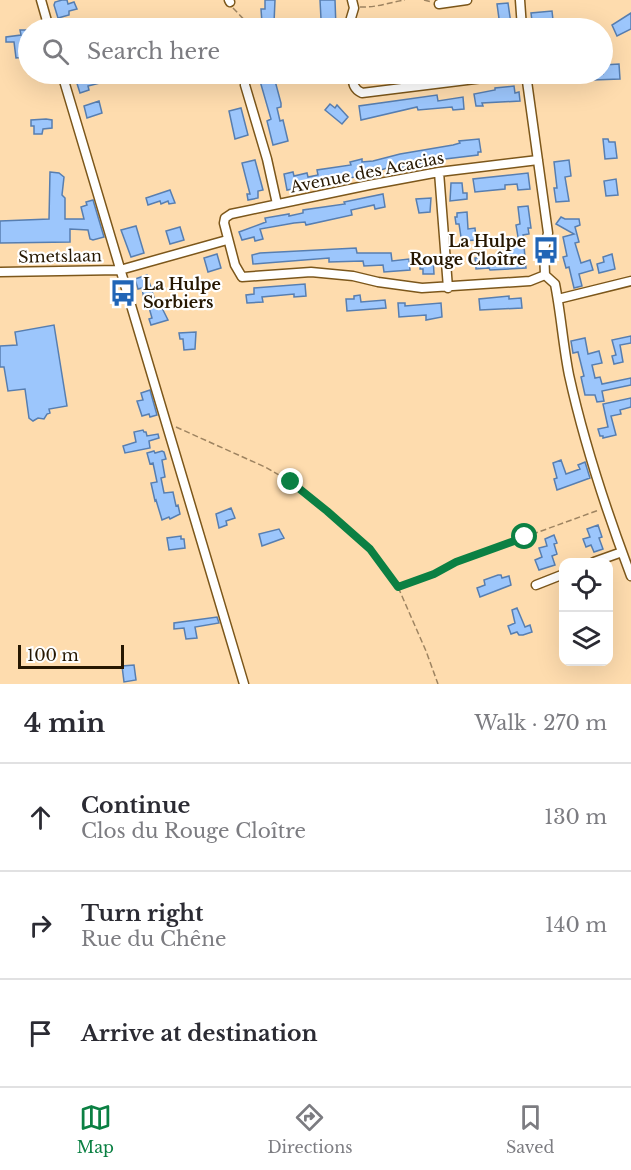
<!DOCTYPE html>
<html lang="en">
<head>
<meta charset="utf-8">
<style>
	:root { --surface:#fff; --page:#f2f2f3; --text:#2b2b33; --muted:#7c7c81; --line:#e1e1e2; --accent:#0b8043 }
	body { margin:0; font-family:"Libre Baskerville",serif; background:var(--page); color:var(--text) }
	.controls { position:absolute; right:18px; bottom:18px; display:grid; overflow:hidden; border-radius:12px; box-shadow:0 6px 24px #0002 }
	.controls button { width:54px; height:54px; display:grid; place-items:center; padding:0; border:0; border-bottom:2px solid var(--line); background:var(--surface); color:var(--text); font:30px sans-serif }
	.scale { position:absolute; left:18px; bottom:15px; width:106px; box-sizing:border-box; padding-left:6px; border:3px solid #261701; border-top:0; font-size:16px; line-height:21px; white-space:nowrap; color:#261701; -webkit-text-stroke:4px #fff; paint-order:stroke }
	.stop { position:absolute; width:18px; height:18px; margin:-14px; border:4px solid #0b8043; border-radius:50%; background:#fff }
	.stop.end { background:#0b8043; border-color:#fff; box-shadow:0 2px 6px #0008 }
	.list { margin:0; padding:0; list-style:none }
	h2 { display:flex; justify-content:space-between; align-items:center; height:78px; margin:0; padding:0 24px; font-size:26px }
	h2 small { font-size:20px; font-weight:400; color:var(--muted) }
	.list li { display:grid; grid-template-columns:39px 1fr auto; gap:18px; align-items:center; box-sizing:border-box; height:108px; padding:0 24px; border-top:2px solid var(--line) }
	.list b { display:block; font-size:22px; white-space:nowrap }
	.list p { margin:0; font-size:20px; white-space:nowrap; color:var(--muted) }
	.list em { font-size:20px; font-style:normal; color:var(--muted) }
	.icon { flex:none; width:33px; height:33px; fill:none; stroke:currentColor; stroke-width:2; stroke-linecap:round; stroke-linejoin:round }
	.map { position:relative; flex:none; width:631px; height:684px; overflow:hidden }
	.search { position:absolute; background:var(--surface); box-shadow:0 6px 24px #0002; left:18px; right:18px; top:18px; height:66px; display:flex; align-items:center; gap:15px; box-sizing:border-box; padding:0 21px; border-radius:33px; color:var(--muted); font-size:22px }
	.sheet { height:402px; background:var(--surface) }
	nav { display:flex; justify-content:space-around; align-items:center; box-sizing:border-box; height:84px; border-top:2px solid var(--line); background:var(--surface); font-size:16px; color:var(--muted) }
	nav a { display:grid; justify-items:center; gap:3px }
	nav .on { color:var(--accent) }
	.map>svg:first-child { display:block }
	.building { fill:#9cc6fc; stroke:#577eb0; stroke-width:1.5 }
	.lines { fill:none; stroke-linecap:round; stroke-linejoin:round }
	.minor-casing { stroke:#7c571b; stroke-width:11 }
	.path { stroke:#9e8461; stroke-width:1.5; stroke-dasharray:6 3; stroke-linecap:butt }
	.minor { stroke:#fff; stroke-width:8 }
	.route { stroke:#0b8043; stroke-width:8 }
	.labels { text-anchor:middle; stroke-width:4.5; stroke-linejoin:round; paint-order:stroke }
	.street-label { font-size:16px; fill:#261701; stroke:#fff }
	.poi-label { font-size:16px; font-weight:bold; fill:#261701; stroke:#fff; text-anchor:end }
</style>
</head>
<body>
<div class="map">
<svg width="631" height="684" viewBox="0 0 631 684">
	<rect width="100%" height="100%" fill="#fedcae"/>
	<path class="building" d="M62 0H67L68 4 74 2 77 9 69 11V15L58 18 54 5 55 2Z
		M265 0H275L274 23H262L261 9H265Z
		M320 0H335L336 28H327L326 19H321Z
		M508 3 511 24 500 26 497 4Z
		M552 11 553 20 532 21 531 13Z
		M631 13V29L617 36 612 25Z
		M20 30H28V53H26V57L16 58 14 42H6V37L21 35Z
		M619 64 620 79 593 80V74H603V65Z
		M74 74H93L95 78 98 77 100 83 88 86 89 90 80 93Z
		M539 74H572V77L541 83Z
		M274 77 281 103V107L277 108 280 121 283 120 288 141 273 145 267 121 271 119 260 81Z
		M514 86 515 93 519 92 520 101 482 103 483 106H476L474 94 495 90V88Z
		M437 95 438 101 463 97 464 109 453 110 452 107 418 110 417 107 361 120 359 106Z
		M99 101 102 113 87 118 84 106Z
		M330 104 335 108 337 105 348 117 342 124 325 110Z
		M241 108 248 135 235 139 229 111Z
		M46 119 52 120V128L43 129 42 134H34V126H31V120Z
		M479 139 481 152H478V155L445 159 387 170V168L365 175 287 190 284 174 293 172 294 176 307 173 308 177 318 175 317 170 351 165 350 162 362 159V162L373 161 400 154 453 145 460 143 459 141Z
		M603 139H608L609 142H615L617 158 605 159Z
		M255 160 263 190 258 191V198L248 200 247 194H250L242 163Z
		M569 160 571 176 565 177 569 201 556 202 554 188H557L554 162Z
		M50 172 59 173 64 177 62 195 65 198V219H84L81 207 87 205 86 202 93 200 104 237 93 240 90 239 88 230 70 229V242L0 243V221L49 219Z
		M528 173 530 189 518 190 517 184 505 185V189L475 192 473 179Z
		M616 179 618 195 606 196 604 181Z
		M451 183H462L463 193H467V199L450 201Z
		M170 190 175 203 169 204 168 201 161 204 160 201 148 205 146 198Z
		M383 194 385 207 375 209 374 205 351 210 352 215 306 225 305 222 294 223 260 229 263 239 255 241 254 237 242 240 239 232 266 222 265 218 289 214V216L303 213V210L345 204 344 202Z
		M431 198 430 212 419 213 416 199Z
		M528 206 531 228H528L529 234 523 235 526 268 490 270 489 268 476 269 475 258 508 256 507 244 519 243 516 225 520 224 518 207Z
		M467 212 468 229 475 228 476 240 463 241V237H461L459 224H456L455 217H457V213Z
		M561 217 565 219H579L580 225 575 227 579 242 575 243 581 263 590 260 593 270 579 274 582 286 574 288 569 267 566 268 563 257 567 256 563 237 574 234 556 224Z
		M136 226 144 253 131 257 121 230Z
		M180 227 184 240 170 244 166 231Z
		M356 248 357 253H391L392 261 409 259 410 270 384 272 383 265 364 266 363 261 329 262V258L253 264 252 255 260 253Z
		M217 254 221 268 208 272 204 258Z
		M612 254 615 269 599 273 597 264 604 262 603 257Z
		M433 257 434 274H423V269H420V258Z
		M147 275 157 307 161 306 168 320 151 325 149 319 152 318 148 304 145 305 142 288 138 289 135 279Z
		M305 284 306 296 294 297V294L262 297 263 302 247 303 246 295 254 294V288Z
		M360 295 361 302 385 300 386 308 347 311 346 299H354V296Z
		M509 296V299L521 298 522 308 480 310 479 299Z
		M398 303H405V306L441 303 442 317 426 320V315L399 317Z
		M54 325 67 406 49 409 50 413 47 414 44 419 38 418 33 421 29 418 25 389 8 391 4 367H0V346L17 345 15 332Z
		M196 332 195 349 184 350 183 339H180L179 333Z
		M631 336V343L620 345 623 362 614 364 612 356 616 355 612 340Z
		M585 338 588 354 599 351 602 363 592 365 595 378 600 377 602 384 631 378V385L602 391 604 401 597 402 595 395H585L581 377 584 376 578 352 573 353 571 341Z
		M150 390 157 415 150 417 149 414 142 416 137 401 143 400 141 393Z
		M631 398V407L620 410 621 414 611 416 616 435 603 438V436H600L598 429 608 427 603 404Z
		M143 430 144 432H146L147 436 158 434 159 438 149 441 150 448 125 453 123 446 136 442 134 432Z
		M154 451 155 453 162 451 164 452 166 459 162 460 165 477 161 478 164 493 173 492 176 506 178 505 180 514 170 519 169 517 162 520 156 500 155 501 151 483 157 482 153 463 150 464 147 453Z
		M561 460 566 474 580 469 578 465 585 462 590 478 557 490 554 479 557 478 553 463Z
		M231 508 235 518 226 521 227 525 219 528 216 514Z
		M598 525 602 537 599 538 603 549 594 552 591 545 586 547 583 539 590 537 587 529Z
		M279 529 284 538 262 546 259 534Z
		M554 535 557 543 554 544 557 554 552 556 555 565 539 570 535 560 542 557 539 548 547 546 545 539Z
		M181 536V539H184L185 548 169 550 167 538Z
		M498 575H501L502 578 509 576 511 585 480 597 477 588 485 585 484 580Z
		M517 608 525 627 530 625 532 632 523 635H519L517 632 511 634 508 626 515 623 512 610Z
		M217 617 219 623 195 627 197 638 186 639 184 628 174 629V623Z
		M134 665 136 680 124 682 122 666Z"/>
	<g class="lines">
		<defs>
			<path id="minor" d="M41 0 49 28
				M229 0 230 2
				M520 0 522 28
				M439 4 467 0
				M348 28 354 8 352 0
				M62 74 244 684
				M352 74C353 83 353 89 362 93L515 74
				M526 74 548 233 544 249 545 275
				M245 85 267 159 277 204
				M538 160 439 172 369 185 231 214 225 218 224 223 235 265 242 277 311 272 353 276 378 282 422 288 530 281 545 275
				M439 172 448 288
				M0 272 120 270 227 240
				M545 275 555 284C561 314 563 345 569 375 584 443 606 510 631 576
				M558 299 631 281
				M594 562 622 552
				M536 585 564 574"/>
		</defs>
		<use href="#minor" class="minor-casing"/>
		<path class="path" d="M424 0 432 2
			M360 7C375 8 391 2 405 0
			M233 8 252 28
			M176 427 265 467 291 482 327 511 370 549 398 587 426 651 438 684
			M398 586 434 574 456 562 599 510"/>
		<use href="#minor" class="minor"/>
	</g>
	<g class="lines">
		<path class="route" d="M291 482 327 511 370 549 398 587 434 574 456 562 525 537"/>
	</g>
	<defs>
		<symbol id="bus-bare" viewBox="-9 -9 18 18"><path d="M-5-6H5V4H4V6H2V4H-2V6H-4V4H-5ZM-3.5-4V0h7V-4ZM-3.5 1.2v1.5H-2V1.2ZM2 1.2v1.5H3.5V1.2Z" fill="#2165b6" stroke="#fff" stroke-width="2.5" paint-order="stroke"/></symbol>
	</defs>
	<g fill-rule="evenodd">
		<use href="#bus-bare" x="527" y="231" width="38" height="38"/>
		<use href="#bus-bare" x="104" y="274" width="38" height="38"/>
	</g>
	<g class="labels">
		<g class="street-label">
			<text transform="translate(367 172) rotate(-11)" y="6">Avenue des Acacias</text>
			<text transform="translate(60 256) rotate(-1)" y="6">Smetslaan</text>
		</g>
		<g class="poi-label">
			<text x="526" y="247">La Hulpe<tspan x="526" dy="18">Rouge Cloître</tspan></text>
			<text x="143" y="290" text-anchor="start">La Hulpe<tspan x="143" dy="18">Sorbiers</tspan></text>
		</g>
	</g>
</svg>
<div class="controls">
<button><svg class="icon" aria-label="locate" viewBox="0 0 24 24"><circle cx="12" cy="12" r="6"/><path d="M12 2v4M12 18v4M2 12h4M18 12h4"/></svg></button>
<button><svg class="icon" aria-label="layers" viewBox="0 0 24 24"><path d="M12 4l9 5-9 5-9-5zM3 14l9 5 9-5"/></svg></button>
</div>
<div class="scale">100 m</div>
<div class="stop" style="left:525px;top:537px"></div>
<div class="stop end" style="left:291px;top:482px"></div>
<div class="search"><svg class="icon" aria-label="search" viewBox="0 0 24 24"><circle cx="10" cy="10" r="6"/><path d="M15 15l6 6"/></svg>Search here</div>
</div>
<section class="sheet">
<h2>4 min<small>Walk · 270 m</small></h2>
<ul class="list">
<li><svg class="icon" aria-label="ahead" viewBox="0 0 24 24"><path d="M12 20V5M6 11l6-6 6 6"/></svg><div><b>Continue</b><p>Clos du Rouge Cloître</p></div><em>130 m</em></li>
<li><svg class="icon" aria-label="right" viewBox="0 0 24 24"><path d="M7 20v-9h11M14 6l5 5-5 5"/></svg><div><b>Turn right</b><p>Rue du Chêne</p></div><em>140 m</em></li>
<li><svg class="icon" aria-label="arrive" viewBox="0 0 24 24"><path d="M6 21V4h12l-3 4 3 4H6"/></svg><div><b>Arrive at destination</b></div></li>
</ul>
</section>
<nav>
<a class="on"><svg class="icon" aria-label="map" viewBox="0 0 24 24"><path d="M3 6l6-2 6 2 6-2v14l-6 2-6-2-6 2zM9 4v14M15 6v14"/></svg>Map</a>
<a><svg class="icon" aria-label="directions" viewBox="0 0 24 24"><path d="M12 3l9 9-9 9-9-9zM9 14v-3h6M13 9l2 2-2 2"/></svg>Directions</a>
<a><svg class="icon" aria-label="saved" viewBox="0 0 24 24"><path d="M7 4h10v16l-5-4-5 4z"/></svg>Saved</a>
</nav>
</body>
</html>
